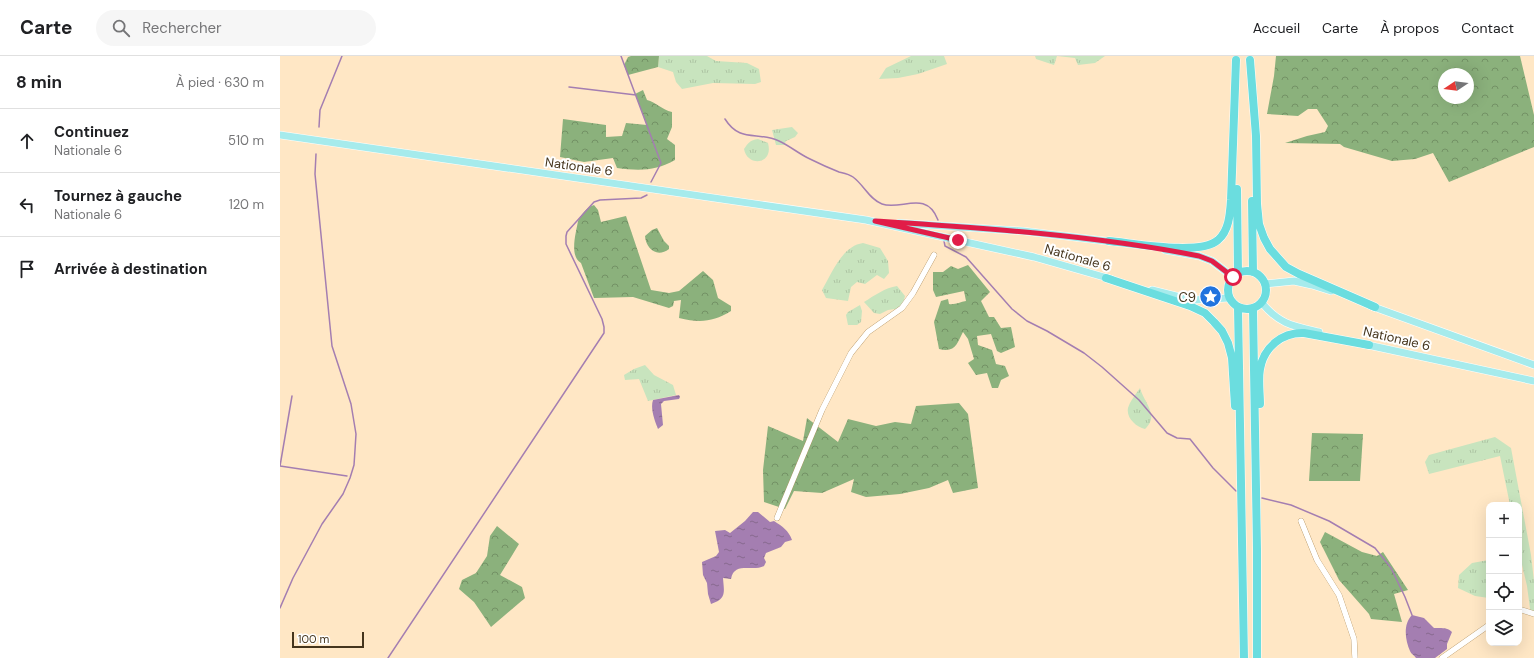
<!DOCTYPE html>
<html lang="fr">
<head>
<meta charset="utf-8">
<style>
	:root { --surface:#fff; --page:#f6f6f6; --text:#202124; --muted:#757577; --line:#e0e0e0 }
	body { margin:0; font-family:"DM Sans",sans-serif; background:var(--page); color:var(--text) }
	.controls { position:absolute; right:12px; bottom:12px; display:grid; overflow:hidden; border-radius:8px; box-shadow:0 4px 16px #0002 }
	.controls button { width:36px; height:36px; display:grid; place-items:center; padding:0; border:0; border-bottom:1px solid var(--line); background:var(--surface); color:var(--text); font:20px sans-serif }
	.compass { position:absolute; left:1158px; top:12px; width:36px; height:36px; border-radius:50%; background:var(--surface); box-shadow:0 4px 16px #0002; rotate:257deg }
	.scale { position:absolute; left:12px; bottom:10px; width:72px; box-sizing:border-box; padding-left:4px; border:2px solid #45351d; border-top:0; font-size:11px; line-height:14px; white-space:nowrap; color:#45351d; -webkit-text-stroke:3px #fff; paint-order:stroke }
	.stop { position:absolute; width:12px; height:12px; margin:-9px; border:3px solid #e11d48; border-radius:50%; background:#fff }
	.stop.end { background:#e11d48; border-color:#fff; box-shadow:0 1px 4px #0008 }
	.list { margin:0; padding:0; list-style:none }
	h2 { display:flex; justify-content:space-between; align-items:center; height:52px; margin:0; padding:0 16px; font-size:17px }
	h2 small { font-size:13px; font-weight:400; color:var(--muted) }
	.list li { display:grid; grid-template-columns:26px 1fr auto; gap:12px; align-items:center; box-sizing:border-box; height:64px; padding:0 16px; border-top:1px solid var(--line) }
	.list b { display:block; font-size:15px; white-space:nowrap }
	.list p { margin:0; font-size:13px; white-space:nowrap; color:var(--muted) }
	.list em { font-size:13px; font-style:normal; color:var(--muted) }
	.icon { flex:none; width:22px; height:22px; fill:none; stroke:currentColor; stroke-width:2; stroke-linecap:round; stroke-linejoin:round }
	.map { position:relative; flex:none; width:1254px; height:602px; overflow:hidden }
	header { display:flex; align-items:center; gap:24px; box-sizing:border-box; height:56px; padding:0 20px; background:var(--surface); border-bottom:1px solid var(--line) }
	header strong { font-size:19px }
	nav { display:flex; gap:22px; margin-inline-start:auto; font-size:14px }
	.search { width:280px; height:36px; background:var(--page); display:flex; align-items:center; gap:10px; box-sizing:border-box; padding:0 14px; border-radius:22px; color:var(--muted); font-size:15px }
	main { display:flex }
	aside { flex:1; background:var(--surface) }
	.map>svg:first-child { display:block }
	.grass { fill:url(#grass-tufts) }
	.forest { fill:url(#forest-crowns); fill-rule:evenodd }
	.water { fill:url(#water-ripples) }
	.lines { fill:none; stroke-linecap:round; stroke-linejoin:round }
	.stream { stroke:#a47eb1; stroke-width:1.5 }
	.minor-casing { stroke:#ab874f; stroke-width:6 }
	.major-casing { stroke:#fff; stroke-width:8 }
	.highway-casing { stroke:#fff; stroke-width:9 }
	.minor { stroke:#fff; stroke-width:5.5 }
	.major { stroke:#a6ebec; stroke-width:7 }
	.highway { stroke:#6bdddf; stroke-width:8 }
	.route { stroke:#e11d48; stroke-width:5 }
	.labels { text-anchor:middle; stroke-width:4; stroke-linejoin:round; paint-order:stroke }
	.street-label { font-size:13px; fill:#45351d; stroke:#fff }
	.poi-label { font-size:13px; fill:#45351d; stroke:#fff; text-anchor:end }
</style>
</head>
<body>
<header>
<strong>Carte</strong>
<div class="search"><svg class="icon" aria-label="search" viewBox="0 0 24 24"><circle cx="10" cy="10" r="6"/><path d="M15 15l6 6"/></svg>Rechercher</div>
<nav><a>Accueil</a><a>Carte</a><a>À propos</a><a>Contact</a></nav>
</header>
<main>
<aside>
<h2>8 min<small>À pied · 630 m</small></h2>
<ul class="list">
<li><svg class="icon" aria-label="ahead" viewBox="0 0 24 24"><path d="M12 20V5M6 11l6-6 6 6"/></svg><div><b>Continuez</b><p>Nationale 6</p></div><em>510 m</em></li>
<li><svg class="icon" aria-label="left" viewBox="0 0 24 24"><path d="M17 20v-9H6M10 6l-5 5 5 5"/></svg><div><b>Tournez à gauche</b><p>Nationale 6</p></div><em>120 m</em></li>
<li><svg class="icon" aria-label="arrive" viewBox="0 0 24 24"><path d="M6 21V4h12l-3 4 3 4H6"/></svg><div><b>Arrivée à destination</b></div></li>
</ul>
</aside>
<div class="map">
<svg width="1254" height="602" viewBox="0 0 1254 602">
	<defs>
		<pattern id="grass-tufts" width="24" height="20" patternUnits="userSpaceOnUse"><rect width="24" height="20" fill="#c8e4be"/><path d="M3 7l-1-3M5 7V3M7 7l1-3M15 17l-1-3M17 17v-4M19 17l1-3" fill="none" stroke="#adc4a3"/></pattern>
		<pattern id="forest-crowns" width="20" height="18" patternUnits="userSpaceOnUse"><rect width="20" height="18" fill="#8bb17c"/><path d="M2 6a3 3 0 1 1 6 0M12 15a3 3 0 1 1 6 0" fill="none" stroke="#739165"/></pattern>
		<pattern id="water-ripples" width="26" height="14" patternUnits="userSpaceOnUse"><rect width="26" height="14" fill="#a47eb1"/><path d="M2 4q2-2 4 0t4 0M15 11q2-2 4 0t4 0" fill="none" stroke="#87688f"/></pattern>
	</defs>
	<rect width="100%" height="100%" fill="#ffe7c5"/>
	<path class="grass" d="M379 0H427L436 5 467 7 479 13 481 26 475 28 433 27 402 33 396 26 393 16 378 11Z
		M631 0H664L667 8 638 18 618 22 599 23 606 12Z
		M755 0H825L815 7 798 9 795 2 777 0 774 9 756 3Z
		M512 71 518 77 515 81 506 85 504 89H496L492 74Z
		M478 83 488 87C494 109 467 111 464 93 468 87 470 84 478 83Z
		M583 187 600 192 608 205 609 217 604 223 597 219 585 228 577 226 571 231 568 245 546 242 542 234C552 217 562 190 583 187Z
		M617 230 625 240 622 252 608 254 600 258 594 257 584 246C595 239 605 232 617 230Z
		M580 249 582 255 581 266 577 269H568L566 259 568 256Z
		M365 309 374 319 393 329 396 339 368 345 359 323 345 324 344 319 354 313Z
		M860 332C864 347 880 359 865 373 856 371 846 362 848 352 850 345 856 338 860 332Z
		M1215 381 1231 392 1251 499 1254 525V559L1251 560 1247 530 1239 496V449H1230L1220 400 1149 418 1145 406 1149 399Z
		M1209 504V542L1195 540 1178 532 1179 519 1192 507Z"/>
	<path class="forest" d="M351 0H379L378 11 348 19 344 9 348 1Z
		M996 0H1240L1254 59V91L1169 126 1153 97 1135 103 1112 105 1064 91 1060 88 1005 87 1027 80 1045 76 1048 70 1037 53H1028L1018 60 987 58 994 20ZM1164 18H1188V42H1164Z
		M363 34 367 44C376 46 382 54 392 56V71L387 83 395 89V104C376 115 359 115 337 112L333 102 304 106 280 101 283 63 326 69V81L342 80 346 67 367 69 355 38Z
		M314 149 318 154 321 166 346 160 371 234 389 237 399 235 423 215 433 224 438 242 451 250V255C433 266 420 267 399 262L401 244 394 245 393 250 389 252 353 241 314 242 301 207C289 200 296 177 298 165 301 159 307 151 314 149Z
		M377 172 384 185 389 190V193C377 202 366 193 365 180L372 174Z
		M688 209 710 236 701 245 709 261H714L721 272 731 271 735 291 721 297 717 295 711 278 697 280 698 289 712 294 716 308 725 310 729 320 721 324 718 332H712L707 317 696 319 688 307 694 303 688 283 683 276C677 287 676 297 659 293L654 266 661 245 668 243 669 248C675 249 680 246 686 245L684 235 656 241 653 234V216H663L671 210 678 213Z
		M679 347 688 358 698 432 673 437 668 424 649 432 620 438 586 441 571 436 574 423 542 437 514 435 505 453 484 446 483 414 488 370 523 385 527 362 558 386 568 363 596 370 615 366 631 368 636 350Z
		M1032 377 1083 378 1080 425H1029Z
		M217 470 239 488 220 519 242 531 245 542 211 571 194 546 179 533 182 524 196 517 207 500 210 480Z
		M1045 476 1082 496 1097 500 1103 496 1128 534 1114 538 1122 566 1091 563 1089 558 1059 524 1040 486Z"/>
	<path class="water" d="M399 339 400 341 399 343 384 345 381 348 383 369 378 373C375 365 370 353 373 344Z
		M473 456H478L490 466 494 465C502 470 509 475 512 484L505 486 501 491 486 497 484 502 486 506 484 510C473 516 454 505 451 523L443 522C444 536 447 543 431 548L428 538 427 527 423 519 422 506 436 500 439 496 435 475 445 474 450 477 465 465Z
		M1132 559 1144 562 1154 572C1160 572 1168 571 1172 576L1167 588V593L1155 602H1136C1134 599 1131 598 1130 595 1125 584 1123 568 1132 559Z"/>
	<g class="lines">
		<path class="stream" d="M341 0 381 107 371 126
			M289 31 356 39
			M445 63C460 87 477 75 499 85 510 90 519 98 530 103 540 108 549 112 559 116 563 117 569 118 573 121 584 129 589 143 602 148 621 155 646 133 658 164
			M39 71 40 54 62 0
			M664 185 665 190 686 201 732 253 747 265 767 275 804 297 822 311 859 344 887 377 897 382 910 383 933 412 956 435
			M0 410 12 340
			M0 410 67 420
			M982 442 1011 449 1049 465 1095 492 1111 512 1125 541 1132 559
			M0 552 13 522 42 468 63 438 70 422 74 409 75 394 76 378 71 348 52 290 35 118 36 98
			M108 602 324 277V271L322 263 286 188V180L287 176 314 146 320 144 361 142 367 139"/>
		<defs>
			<path id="minor" d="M497 462 542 354 571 297 588 276 622 252 633 237 654 199
				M1021 465 1037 504 1059 539 1074 583 1075 602
				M1239 553 1254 558
				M1162 602 1209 569"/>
			<path id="major" d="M0 79 586 164 754 201 831 223
				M619 167 743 175 834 186
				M885 194 919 200 932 205 953 221
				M985 228 1014 225 1032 229 1051 235
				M872 234 912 244 949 242
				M982 247C999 268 1013 270 1039 276
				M1091 250 1254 309
				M1083 288 1254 325"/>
			<path id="highway" d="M970 4 976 80 977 148 979 168 984 182 990 193 1006 211 1019 218 1095 251
				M957 133 958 217
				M972 145 973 216
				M829 185C853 187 920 200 938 184 949 175 950 158 951 144L956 4
				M948 234a19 19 0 1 1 38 0a19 19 0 1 1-38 0Z
				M826 222 910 250 925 257 934 266 942 275 948 287 952 302 955 350
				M958 252 964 602
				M973 253 977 493V602
				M980 348C980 337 978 324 980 313 984 291 1002 276 1024 277L1089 289"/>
		</defs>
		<use href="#minor" class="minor-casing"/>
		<use href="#major" class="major-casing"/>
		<use href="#highway" class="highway-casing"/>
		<use href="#minor" class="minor"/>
		<use href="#major" class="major"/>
		<use href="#highway" class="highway"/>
	</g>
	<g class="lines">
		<path class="route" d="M678 184 595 165C703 172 812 179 919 200L932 205 953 221"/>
	</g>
	<defs>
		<symbol id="sight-disc" viewBox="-11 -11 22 22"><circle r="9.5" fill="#2073de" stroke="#fff"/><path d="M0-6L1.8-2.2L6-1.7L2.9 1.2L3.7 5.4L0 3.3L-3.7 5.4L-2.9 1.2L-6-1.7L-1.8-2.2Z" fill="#fff"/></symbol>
	</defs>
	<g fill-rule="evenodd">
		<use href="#sight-disc" x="918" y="228" width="25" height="25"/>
	</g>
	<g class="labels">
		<g class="street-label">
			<text transform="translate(299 110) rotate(8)" y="5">Nationale 6</text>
			<text transform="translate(798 201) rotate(16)" y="5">Nationale 6</text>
			<text transform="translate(1117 282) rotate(13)" y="5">Nationale 6</text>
		</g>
		<g class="poi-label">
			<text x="916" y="246">C9</text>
		</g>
	</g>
</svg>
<div class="controls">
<button>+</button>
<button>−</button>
<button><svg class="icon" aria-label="locate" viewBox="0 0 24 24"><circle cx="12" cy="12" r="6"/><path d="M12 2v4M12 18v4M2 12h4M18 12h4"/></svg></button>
<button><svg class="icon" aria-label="layers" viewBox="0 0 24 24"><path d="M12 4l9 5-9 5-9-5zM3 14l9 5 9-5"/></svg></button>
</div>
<svg class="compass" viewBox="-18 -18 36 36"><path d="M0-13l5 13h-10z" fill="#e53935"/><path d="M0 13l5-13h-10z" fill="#757577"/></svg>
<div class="scale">100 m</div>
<div class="stop" style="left:953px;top:221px"></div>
<div class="stop end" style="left:678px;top:184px"></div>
</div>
</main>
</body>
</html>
